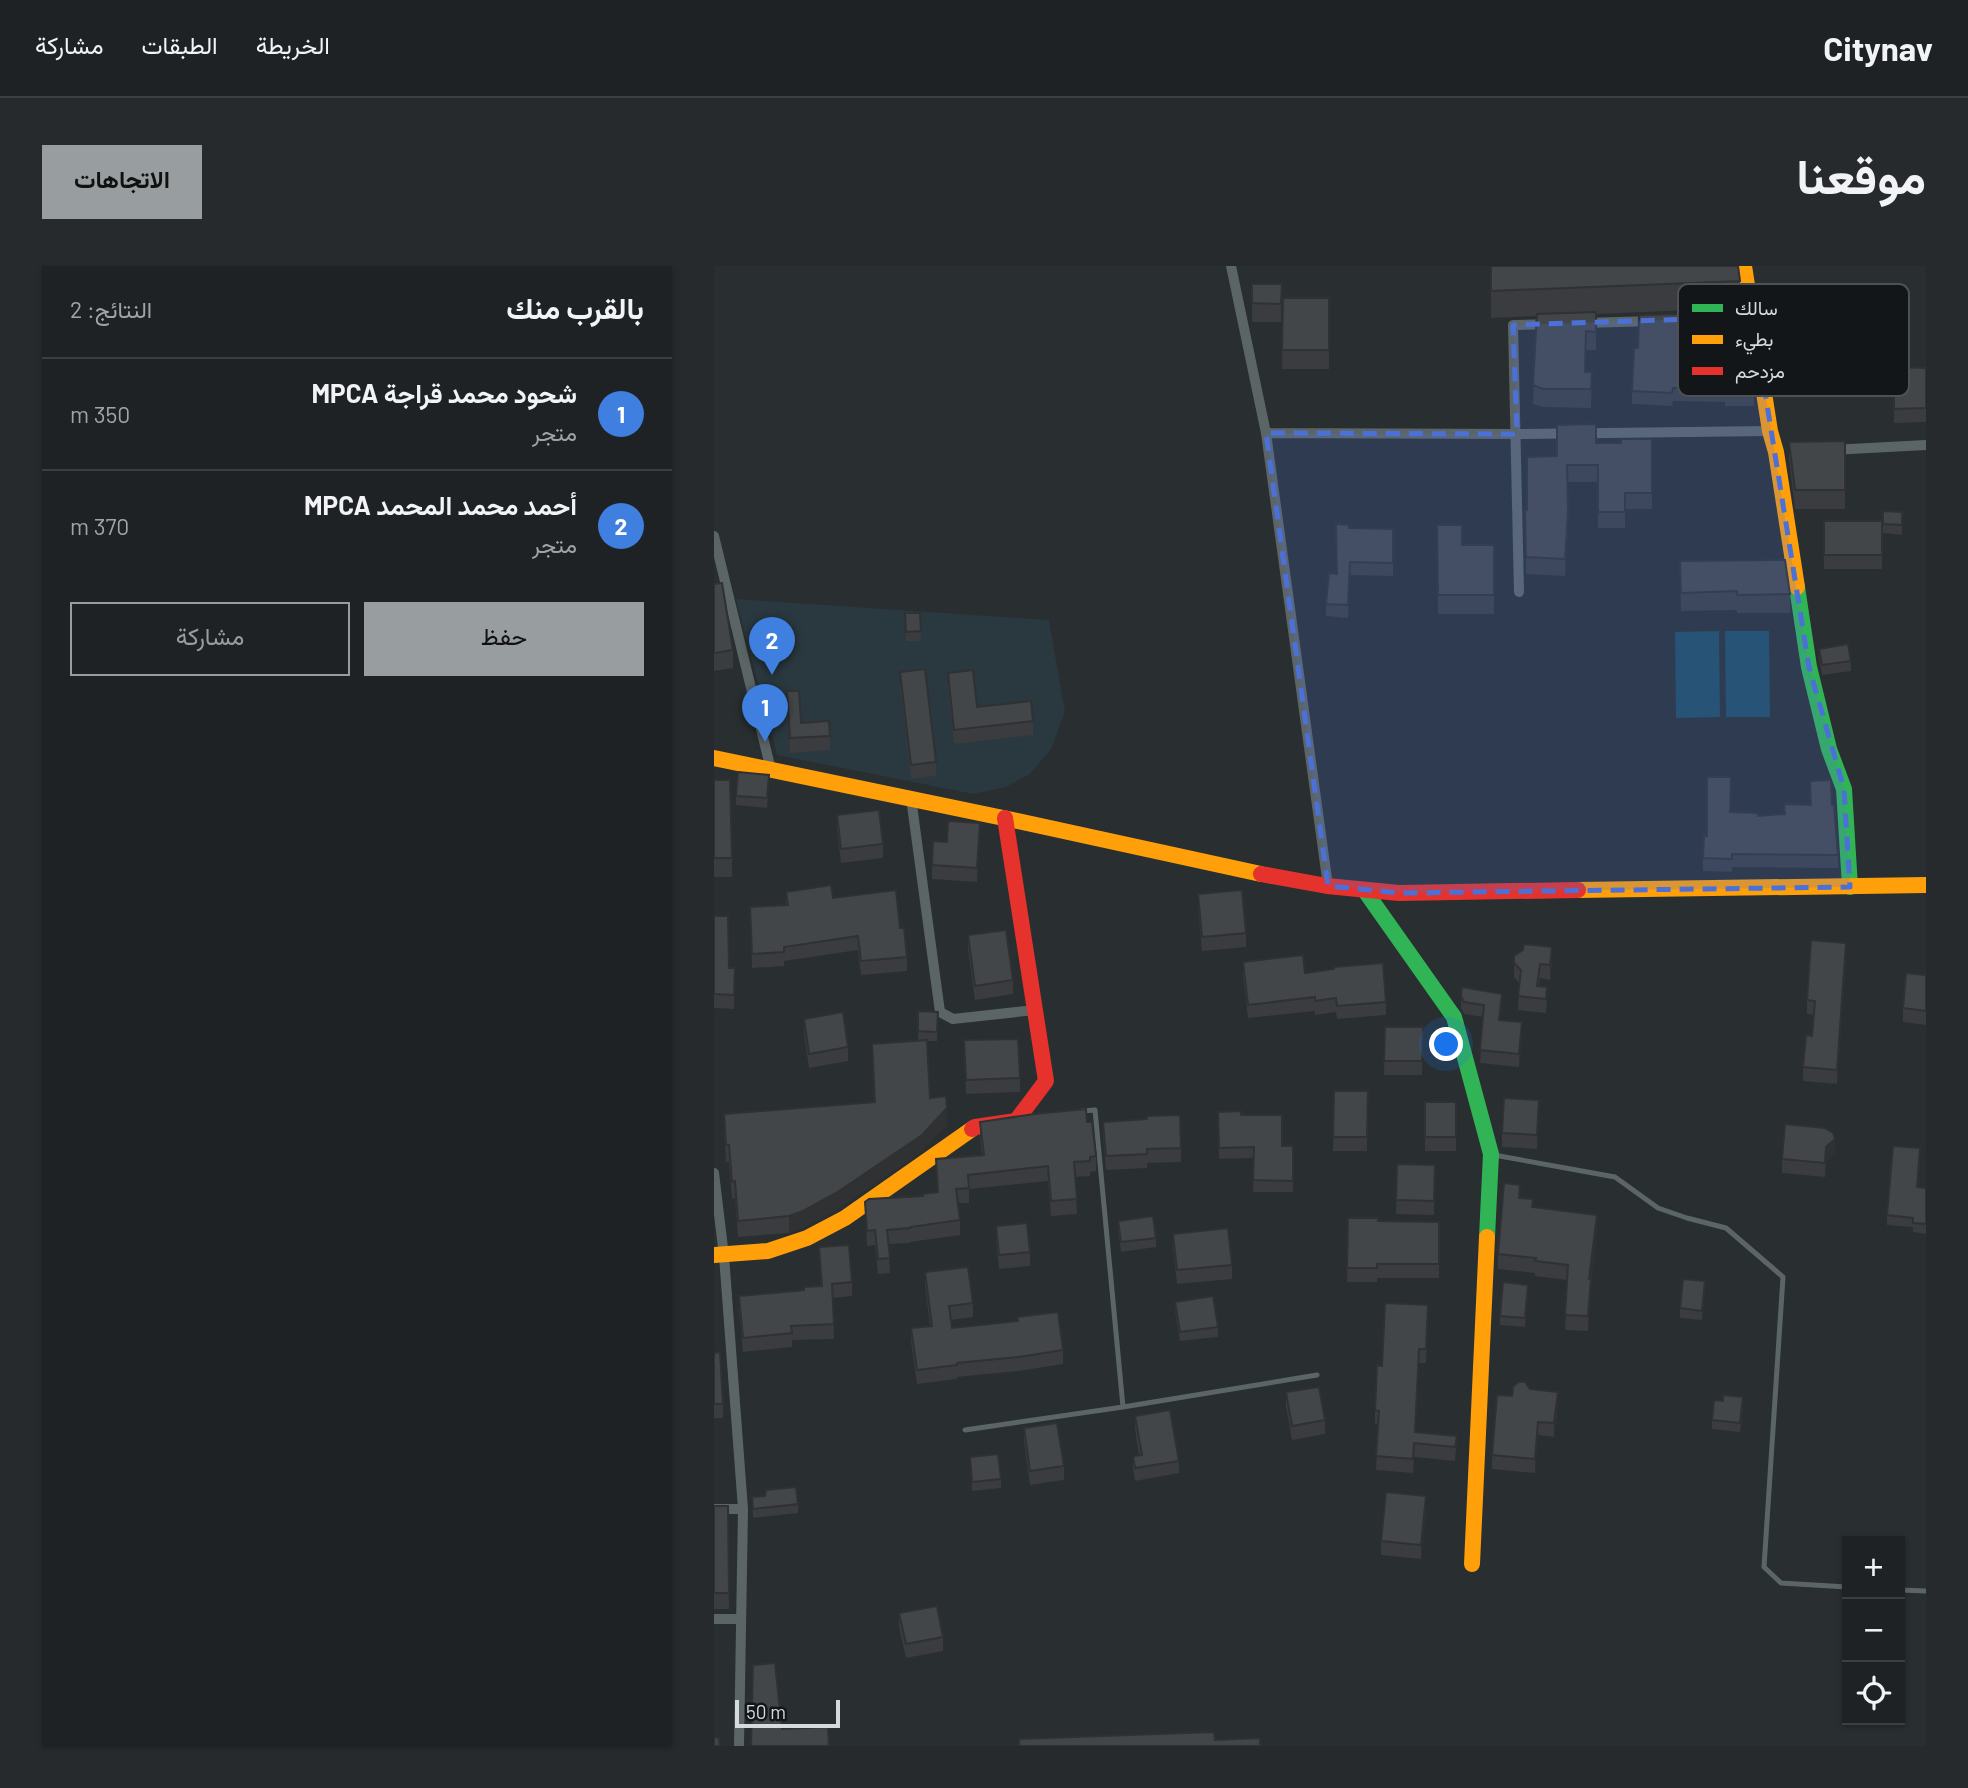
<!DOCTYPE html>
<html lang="ar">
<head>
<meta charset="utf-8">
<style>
	:root { --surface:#1f2224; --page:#272a2c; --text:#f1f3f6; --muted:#a1a4a6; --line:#3c3f41; --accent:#989ea0 }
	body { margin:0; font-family:Barlow,Vazirmatn,sans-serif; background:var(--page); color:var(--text); direction:rtl }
	.controls { position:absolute; right:21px; bottom:21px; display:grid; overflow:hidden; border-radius:0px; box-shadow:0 2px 5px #0004 }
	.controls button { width:63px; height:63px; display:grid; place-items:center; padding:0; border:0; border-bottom:2px solid var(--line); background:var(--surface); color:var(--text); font:35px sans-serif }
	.scale { position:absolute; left:21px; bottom:18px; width:105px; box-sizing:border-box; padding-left:7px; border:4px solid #d4dadd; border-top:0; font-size:19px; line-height:24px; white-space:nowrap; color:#d4dadd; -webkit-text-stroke:5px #121618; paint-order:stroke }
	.you { position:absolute; left:733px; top:779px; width:24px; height:24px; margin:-18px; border:5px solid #fff; border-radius:50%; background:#1a73e8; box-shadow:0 0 0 10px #1a73e833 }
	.badge { display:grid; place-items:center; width:46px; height:46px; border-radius:50%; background:var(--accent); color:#fff; font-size:23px; font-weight:700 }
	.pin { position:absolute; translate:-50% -58px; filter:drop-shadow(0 2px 4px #0008) }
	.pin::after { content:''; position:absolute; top:37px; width:24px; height:21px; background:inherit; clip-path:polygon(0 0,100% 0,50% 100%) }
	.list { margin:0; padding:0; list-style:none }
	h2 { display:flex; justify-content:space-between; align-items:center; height:91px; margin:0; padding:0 28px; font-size:30px }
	h2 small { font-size:23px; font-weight:400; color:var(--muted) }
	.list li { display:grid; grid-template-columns:46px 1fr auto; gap:21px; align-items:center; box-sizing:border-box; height:112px; padding:0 28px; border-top:2px solid var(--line) }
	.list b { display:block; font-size:26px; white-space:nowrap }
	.list p { margin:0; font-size:23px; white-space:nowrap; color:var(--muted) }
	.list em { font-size:23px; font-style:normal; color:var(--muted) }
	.actions { display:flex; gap:14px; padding:21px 28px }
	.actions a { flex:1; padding:16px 0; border:2px solid var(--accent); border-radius:0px; text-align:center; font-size:24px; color:var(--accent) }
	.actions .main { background:var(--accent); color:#111 }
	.icon { flex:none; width:38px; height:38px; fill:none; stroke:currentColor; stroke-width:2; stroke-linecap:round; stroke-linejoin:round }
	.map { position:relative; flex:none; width:1212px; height:1480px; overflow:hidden; direction:ltr; border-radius:0px }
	header { display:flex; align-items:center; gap:42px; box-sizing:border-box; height:98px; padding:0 35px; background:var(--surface); border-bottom:2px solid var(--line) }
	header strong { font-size:33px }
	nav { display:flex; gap:38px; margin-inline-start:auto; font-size:24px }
	.intro { display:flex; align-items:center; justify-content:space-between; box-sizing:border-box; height:168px; padding:0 42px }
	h1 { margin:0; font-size:49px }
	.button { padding:18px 32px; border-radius:0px; background:var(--accent); color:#111; font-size:24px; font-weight:700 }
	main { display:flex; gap:42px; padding:0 42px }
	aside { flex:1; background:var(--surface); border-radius:0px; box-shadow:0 2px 5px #0004 }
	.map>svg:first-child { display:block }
	.built { fill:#2a383f }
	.green { fill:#1e4b5e }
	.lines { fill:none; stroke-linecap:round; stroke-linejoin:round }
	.lane { stroke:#5c6566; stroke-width:5 }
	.street { stroke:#5c6566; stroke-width:10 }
	.fast { stroke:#30b455; stroke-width:16 }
	.slow { stroke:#ff9f0a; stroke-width:16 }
	.jam { stroke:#e5322d; stroke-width:16 }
	.wall { fill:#3a3c3f }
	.shaded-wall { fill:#2f3133 }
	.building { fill:#434649; stroke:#2f3133; stroke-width:2 }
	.marked { fill:#4b71d9; fill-opacity:0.2; stroke:#4b71d9; stroke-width:5; stroke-dasharray:14 9; stroke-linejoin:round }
	.key { fill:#121618; stroke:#4c5153; stroke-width:2 }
	.key-label { font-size:19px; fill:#d4dadd }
</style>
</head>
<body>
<header>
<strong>Citynav</strong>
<nav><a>الخريطة</a><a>الطبقات</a><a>مشاركة</a></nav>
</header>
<div class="intro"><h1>موقعنا</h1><a class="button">الاتجاهات</a></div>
<main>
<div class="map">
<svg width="1212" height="1480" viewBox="0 0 1212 1480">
	<rect width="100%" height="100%" fill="#292e30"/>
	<path class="built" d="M22 333 335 354 351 446 337 483 316 508 292 521 259 528 63 489Z"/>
	<path class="green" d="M1005 365 1006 451 962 452 961 366Z
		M1011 365H1055L1056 451H1012Z"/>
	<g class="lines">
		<path class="lane" d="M780 889 901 911 944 942 973 952 1012 962 1069 1011 1050 1301 1067 1317 1133 1321
			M409 1141 603 1109
			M251 1164 409 1141 381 844 368 845
			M1186 1324 1212 1325"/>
		<path class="street" d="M517 0 552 167 614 620
			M993 53 1039 51
			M870 57 938 55
			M552 167 803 168 1056 165
			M1117 184 1212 179
			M0 270 57 504
			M805 326 799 59 837 58
			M197 532 226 746 239 753 321 744
			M0 907 10 990 29 1243 25 1480
			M0 1243H29
			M0 1353H27"/>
		<path class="fast" d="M1083 321 1095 401 1115 483 1130 523 1136 621
			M651 625 740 751 777 888 773 971"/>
		<path class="slow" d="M1030 0 1056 165 1062 186 1083 321
			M0 492 299 554 547 608
			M864 624 1212 619
			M0 989 54 985 93 972 131 952 258 863
			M758 1298 773 971"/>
		<path class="jam" d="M547 608 613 620 685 627 864 624
			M258 863 261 861 302 855 332 815 291 552"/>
	</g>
	<path class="wall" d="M777 0 1026 15V42L882 48V84H872L871 106H878L877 142 829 141 819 138 822 50 777 52Z
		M538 18H568L567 56H538Z
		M1062 27 1106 64V78L1066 81Z
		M569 32H615V103H568Z
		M1006 65 1001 73 997 86 1040 127V140H1011V136L959 135 958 140 918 138V125L924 82Z
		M1180 101 1212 102V156L1180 157Z
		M938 173V243H911V262H884V216H853L854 263 851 310 812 308 811 244H813L843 190 882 177H907Z
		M1131 175V243H1081L1075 194V176Z
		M1169 245 1188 246V269L1169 267Z
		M1110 255H1168V303H1110Z
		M723 259 748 279H780V348H724Z
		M635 262 679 263V310L636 309 634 352 612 350V338L623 308Z
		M966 295 1076 328V347H1023V344L967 345Z
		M0 318 19 384V402L0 405Z
		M191 347H206L207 375H192Z
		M1105 383 1137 395V405L1108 409 1105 392Z
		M186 406 222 496V510L197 513 186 420Z
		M234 407 263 441 319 455V469L240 478 234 421Z
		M73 425 87 457 116 470V484L76 487Z
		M0 514 18 592V611H0Z
		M1096 515 1118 539 1124 589V602L1018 601V606L989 605V592L993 570 1044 550 1070 548V538L1096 539Z
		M55 518 53 542 22 539V530Z
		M123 549 169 578V592L127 597 123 563Z
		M266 571 263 616 218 613V599L233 576Z
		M72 626 119 632 186 662 193 691V705L147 709 144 684 70 695V700L38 702 36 641 72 639Z
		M484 628 532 667V681L488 685 484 642Z
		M0 650 15 702H21L20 743 0 742Z
		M254 669 299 714V728L261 734 254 683Z
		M800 690 838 695 836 714 826 712 825 720 833 735 832 747 804 744 805 717 800 711Z
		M1132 691 1123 818 1089 815V801L1098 770 1100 749 1093 748V734Z
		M529 696 591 707 672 736V749L623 753 622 746 601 749V745L534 752 529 710Z
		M1212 709V759L1189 756V742Z
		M747 730 788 740 786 754 808 769 805 801 766 797 769 751 750 748 747 742Z
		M204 745 224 746 223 775H213L216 832 233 859 208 885 122 944 89 962 75 967 24 971 21 932 18 933 15 896H12L10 865V848L160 836 158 778 210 775 204 774Z
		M90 753 134 781V795L95 802 90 767Z
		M671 761H709L708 809H670Z
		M250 774 306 812V826L252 828Z
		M620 825H654L653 885H619Z
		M711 836H742V885H711Z
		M504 846 527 849 568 880H579V926H539L540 892 505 893Z
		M825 848 823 883 788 881V867Z
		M266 856H373L382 890V905L376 906V910L361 911 363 948 337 950 334 915 255 923V937H244L246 954V969L196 976V977L175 978 176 1007 164 1008 161 979 153 980 151 936 208 930 223 926 222 893 268 889 266 871Z
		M389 856 467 882V896L433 897V902L392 904 389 870Z
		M1121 887 1112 895 1111 911 1068 907V893Z
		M1206 892 1204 921 1212 922V968L1199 966V961L1173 959V949Z
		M683 898 721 899 720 949 682 948Z
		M806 932 819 942 883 964 877 1015 874 1065 851 1064 853 1014 821 1010V1007L784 1003V988Z
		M634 952 664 955 725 956V1012H663V1016H633Z
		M404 955 442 972V981L407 986 404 964Z
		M282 960 316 986V1000L285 1003 282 974Z
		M459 968 518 999V1013L463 1018 459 982Z
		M105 981 138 1016V1030L119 1032 120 1073 78 1074V1081L29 1086 25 1044V1030L90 1024 107 1020Z
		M211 1006 259 1037V1051L237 1054 238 1062 349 1084V1098L305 1105 243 1111V1113L203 1118 197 1076V1062L216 1060 211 1020Z
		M991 1025 988 1054 966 1052V1042Z
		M814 1028 811 1061 786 1059V1050Z
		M461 1036 504 1061V1071L466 1075 461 1045Z
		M714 1052 712 1097H705L701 1166 743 1170 741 1195 700 1191 699 1207 662 1204 664 1158H661V1144L668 1100Z
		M0 1087 9 1138V1152H0Z
		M816 1123 844 1139 840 1171 824 1169 821 1207 778 1203V1189L798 1130Z
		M572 1126 611 1154V1168L578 1174 572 1140Z
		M1029 1140 1026 1166 998 1163V1154Z
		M421 1150 465 1195V1207L421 1215 419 1203V1190L425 1189 421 1163Z
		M310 1162 350 1200V1214L316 1219 310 1176Z
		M256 1191 287 1213V1222L258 1225Z
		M51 1230 84 1238V1247L39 1252 38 1231Z
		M0 1240H14L15 1343H0Z
		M712 1244 707 1293 667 1289V1275Z
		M185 1347 229 1371V1385L192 1392 185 1361Z"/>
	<path class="shaded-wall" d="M1006 52V65L1001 73 993 99V86L1001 60Z
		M854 246V263L851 310V293Z
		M266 557V571L263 616V602Z
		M1132 677V691L1123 818V804Z
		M838 681V695L836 714V699Z
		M788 728V740L785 767V754Z
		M808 756V769L805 801V788Z
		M825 834V848L823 883V869Z
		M233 842V859L208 885 122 944 89 962 75 967V950Z
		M1121 873V887L1112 895 1111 911 1112 881Z
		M883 949V964L877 1015 874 1065 875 1013Z
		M844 1126V1139L840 1171V1157Z
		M824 1156V1169L821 1207V1193Z
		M712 1230V1244L707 1293V1279Z"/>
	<path class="building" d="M777 0H1024L1026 15 777 25Z
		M538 18H568L567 38 538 37Z
		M569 32H615V84H568Z
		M882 46V66L872 65 871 106H878L877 123H829L819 119 823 48Z
		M1001 47 1006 52 1001 60 993 86 1035 87 1040 127 1011 126V123L959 122 958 127 918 125 920 82H924L925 49Z
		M1180 101 1212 102V142L1180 143Z
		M882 158V177H907V173H938V227H911V246H884V199H853L854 246 851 293 812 291 811 244H813V191L843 190V159Z
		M1131 175V224H1081L1075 176Z
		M1169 245 1188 246V259L1169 258Z
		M1110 255H1168V289H1110Z
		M622 258 635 259V262L679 263V297L636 296 634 339 612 338 615 307 623 308Z
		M723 259H748V279H780V329H724Z
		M1071 294 1076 328 1023 329V325L967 327 966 295Z
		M8 317 19 384 0 387V318Z
		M191 347H206L207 365 192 366Z
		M1134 378 1137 395 1108 399 1105 383Z
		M211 403 222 496 197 499 186 406Z
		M259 404 263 441 317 435 319 455 240 464 234 407Z
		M73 425H85L87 457 115 455 116 470 76 472Z
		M24 506 55 509 53 532 22 530Z
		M993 511H1017L1016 546 1044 547V550L1071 548 1070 538 1097 539 1096 515 1117 514 1118 539H1120L1124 589 1018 588V593L989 592 990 570H993Z
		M0 514H16L18 592H0Z
		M165 544 169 578 127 583 123 549Z
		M234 555 266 557 263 602 218 599 219 575 233 576Z
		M117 619 119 632 182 624 186 662H190L193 691 147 695 144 670 70 681V686L38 688 36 641 74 639 72 626Z
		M528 624 532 667 488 671 484 628Z
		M0 650H14L15 702H21L20 729 0 728Z
		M292 664 299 714 261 720 254 669Z
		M1097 674 1132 677 1123 804 1089 801 1092 769 1098 770 1101 735 1093 734Z
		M810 678 838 681 836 699 826 698 823 720 833 721 832 733 804 730 807 704 800 697V690L809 684Z
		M589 689 591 707 620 703V701L669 697 672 736 623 740 622 732 601 735V731L534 739 529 696Z
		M1192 707 1212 709V745L1189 742Z
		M748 721 788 728 785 754 808 756 805 788 766 784 770 739 750 736 747 730Z
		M204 745 224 746 223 766 204 765Z
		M129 746 134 781 95 788 90 753Z
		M671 761H709L708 795H670Z
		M304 773 306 812 252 814 250 774Z
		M213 774 216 832 232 830 233 842 208 869 122 927 89 945 75 950 24 955 21 915 18 916 15 879H12L10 848 161 836 158 778Z
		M620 825H654L653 871H619Z
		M790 832 825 834 823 869 788 867Z
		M711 836H742V871H711Z
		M372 843 373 856H378L382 890 376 891V895L360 896 363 933 337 935 334 900 254 909 255 922 242 923 246 954 196 961V962L173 964 176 992 164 993 161 964 153 965 151 936 155 933 209 930 208 928 224 926 222 893 270 889 266 856 320 848Z
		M527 845V849H568V880H579V915L539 914 540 881 505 882 504 846Z
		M466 849 467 882 433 883V888L392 890 389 856 433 853V850Z
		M1071 858 1111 862 1119 867 1121 873 1112 881 1111 897 1068 893Z
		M1179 880 1206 882 1203 921 1212 922V958L1199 957V952L1173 949Z
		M683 898 721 899 720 935 682 934Z
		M790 917 806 919 805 932 819 933 818 941 883 949 875 1013H877L874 1050 851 1049 854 999 821 995 822 992 784 988Z
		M439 950 442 972 407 976 404 955Z
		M634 952H664V955L725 956V998H663V1002H633Z
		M313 957 316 986 285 989 282 960Z
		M514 962 518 999 463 1004 459 968Z
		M135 979 138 1016 118 1018 120 1058 77 1060 78 1067 29 1072 25 1030 90 1024V1021L108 1020 105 981Z
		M254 1001 259 1037 235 1040 238 1062 304 1055 303 1051 344 1046 349 1084 305 1091 243 1097V1099L203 1104 197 1062 218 1060 211 1006Z
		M969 1013 991 1015 988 1045 966 1042Z
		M789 1016 814 1019 811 1052 786 1050Z
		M499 1030 504 1061 466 1066 461 1036Z
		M671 1037 714 1039 712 1083H705L701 1166 743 1170 741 1181 700 1177 699 1193 662 1190 665 1145 661 1144 663 1099 668 1100Z
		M6 1086 9 1138H0V1087Z
		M804 1116H811L816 1123 844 1126 840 1157 824 1156 821 1193 778 1189 783 1129 798 1130 799 1121Z
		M605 1121 611 1154 578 1160 572 1126Z
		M1009 1129 1029 1131 1026 1157 998 1154 1000 1134 1009 1135Z
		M456 1144 465 1195 421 1202 419 1190 428 1189 421 1150Z
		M343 1157 350 1200 316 1205 310 1162Z
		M284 1188 287 1213 258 1216 256 1191Z
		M82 1221 84 1238 39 1243 38 1231 51 1230 52 1224Z
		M672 1226 712 1230 707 1279 667 1275Z
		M0 1240H14L15 1327H0Z
		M223 1340 229 1371 192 1378 185 1347Z
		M61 1397 68 1463 114 1461 115 1480H37L39 1399Z
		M500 1466 501 1474 546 1472V1480H305V1473Z
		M0 1471 5 1472 6 1480H0Z"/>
	<path class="marked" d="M1039 51 1095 401 1130 523 1136 621 685 627 614 620 552 167 803 168 799 59Z"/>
	<rect x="964" y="18" width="231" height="112" rx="10" class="key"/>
	<rect x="978" y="38" width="31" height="8" fill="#30b455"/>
	<rect x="978" y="69" width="31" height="9" fill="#ff9f0a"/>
	<rect x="978" y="101" width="31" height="8" fill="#e5322d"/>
	<g class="key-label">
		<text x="1021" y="49">سالك</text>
		<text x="1021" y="80">بطيء</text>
		<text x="1021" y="112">مزدحم</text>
	</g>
</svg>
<div class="controls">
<button>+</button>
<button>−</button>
<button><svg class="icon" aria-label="locate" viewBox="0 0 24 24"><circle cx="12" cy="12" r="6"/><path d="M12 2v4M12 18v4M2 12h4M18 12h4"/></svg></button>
</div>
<div class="scale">50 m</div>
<div class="you"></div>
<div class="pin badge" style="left:51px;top:476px;background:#3f7fe0">1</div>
<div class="pin badge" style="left:58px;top:409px;background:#3f7fe0">2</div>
</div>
<aside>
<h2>بالقرب منك<small>النتائج: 2</small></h2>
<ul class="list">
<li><span class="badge" style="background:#3f7fe0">1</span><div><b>شحود محمد قراجة MPCA</b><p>متجر</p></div><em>350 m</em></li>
<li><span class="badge" style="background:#3f7fe0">2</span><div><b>أحمد محمد المحمد MPCA</b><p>متجر</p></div><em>370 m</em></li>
</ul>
<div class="actions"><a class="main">حفظ</a><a>مشاركة</a></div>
</aside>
</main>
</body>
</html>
